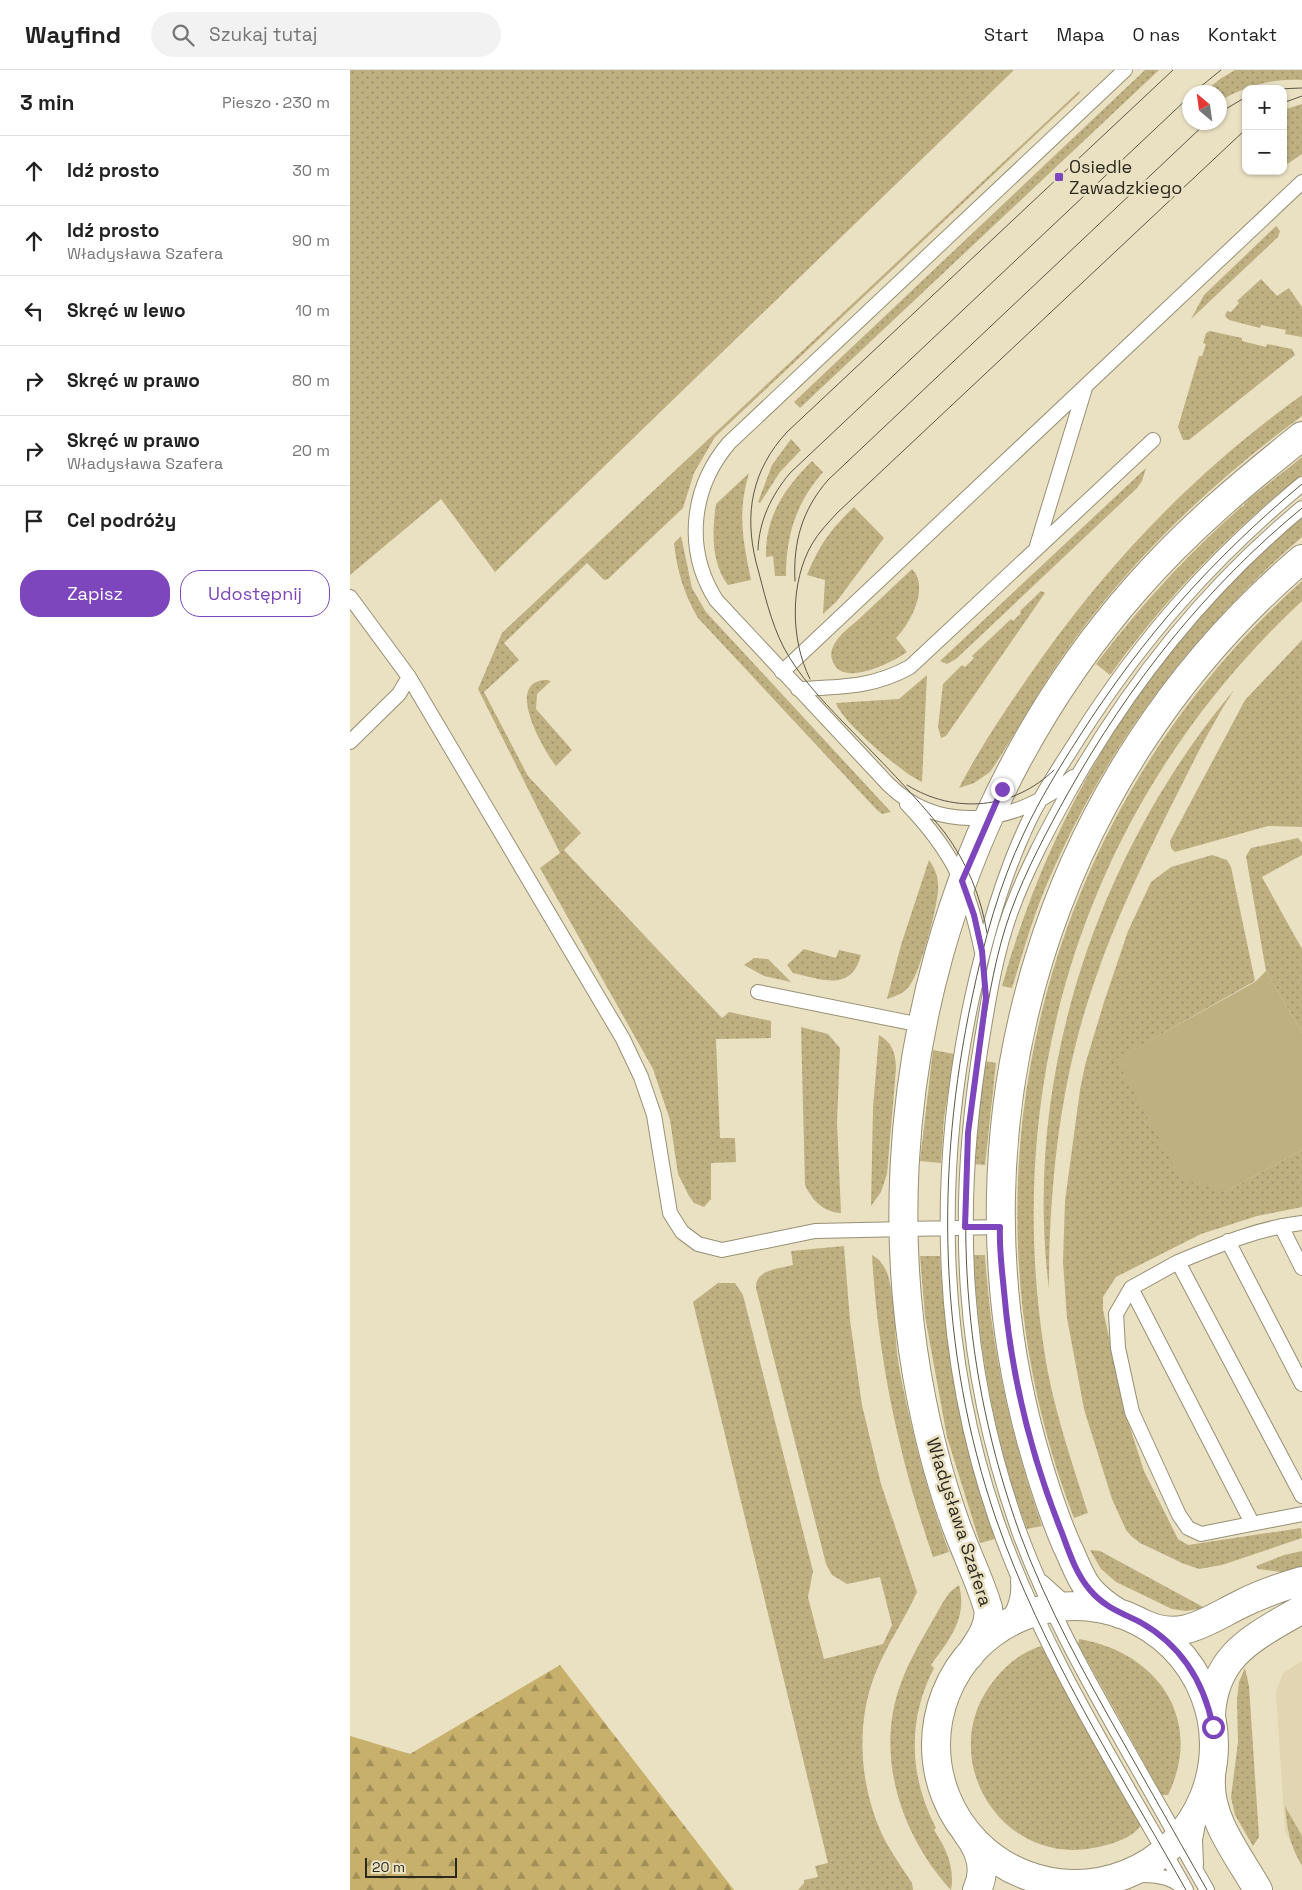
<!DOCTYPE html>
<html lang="pl">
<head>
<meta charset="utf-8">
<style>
	:root { --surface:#fff; --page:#f2f2f2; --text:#222; --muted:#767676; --line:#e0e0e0; --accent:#7d46bc }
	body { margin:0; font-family:"Space Grotesk",sans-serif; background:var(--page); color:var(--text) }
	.controls { position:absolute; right:15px; top:15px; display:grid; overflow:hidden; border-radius:10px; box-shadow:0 1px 4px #0004 }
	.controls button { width:45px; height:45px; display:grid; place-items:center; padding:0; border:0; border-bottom:1px solid var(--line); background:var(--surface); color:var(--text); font:25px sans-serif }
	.compass { position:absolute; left:832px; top:15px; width:45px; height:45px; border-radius:50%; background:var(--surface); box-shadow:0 1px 4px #0004; rotate:331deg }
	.scale { position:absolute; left:15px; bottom:12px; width:92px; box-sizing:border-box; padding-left:5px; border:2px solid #2c291d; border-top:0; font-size:14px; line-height:18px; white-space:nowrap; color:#2c291d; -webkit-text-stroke:4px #eae1c3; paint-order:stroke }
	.stop { position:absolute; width:15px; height:15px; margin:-11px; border:4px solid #7d46bc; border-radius:50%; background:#fff }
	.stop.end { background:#7d46bc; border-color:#fff; box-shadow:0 1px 5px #0008 }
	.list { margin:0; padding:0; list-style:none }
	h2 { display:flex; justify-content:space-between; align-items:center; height:65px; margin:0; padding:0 20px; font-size:21px }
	h2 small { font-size:16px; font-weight:400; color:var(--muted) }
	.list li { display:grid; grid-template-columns:32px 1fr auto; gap:15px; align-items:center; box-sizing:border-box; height:70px; padding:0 20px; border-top:1px solid var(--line) }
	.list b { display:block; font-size:19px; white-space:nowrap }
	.list p { margin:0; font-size:16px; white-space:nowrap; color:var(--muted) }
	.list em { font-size:16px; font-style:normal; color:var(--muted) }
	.actions { display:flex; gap:10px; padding:15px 20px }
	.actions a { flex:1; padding:11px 0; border:1px solid var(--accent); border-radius:20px; text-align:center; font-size:18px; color:var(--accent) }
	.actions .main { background:var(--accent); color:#fff }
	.icon { flex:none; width:28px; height:28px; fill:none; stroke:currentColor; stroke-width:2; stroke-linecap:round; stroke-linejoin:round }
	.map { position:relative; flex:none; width:952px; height:1820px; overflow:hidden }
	header { display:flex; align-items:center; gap:30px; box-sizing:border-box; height:70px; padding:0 25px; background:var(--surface); border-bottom:1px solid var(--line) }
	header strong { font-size:24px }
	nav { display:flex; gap:28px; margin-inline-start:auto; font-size:18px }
	.search { width:350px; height:45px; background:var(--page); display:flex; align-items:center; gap:12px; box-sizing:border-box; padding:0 18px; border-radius:28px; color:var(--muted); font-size:19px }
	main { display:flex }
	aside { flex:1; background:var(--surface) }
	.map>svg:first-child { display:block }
	.built { fill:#e2d6b2 }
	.grass { fill:url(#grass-dots) }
	.forest { fill:url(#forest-firs) }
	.pitch { fill:#bfb082 }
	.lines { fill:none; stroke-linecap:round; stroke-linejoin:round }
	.service-casing { stroke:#988f74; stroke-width:16 }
	.minor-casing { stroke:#988f74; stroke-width:30 }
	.tertiary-casing { stroke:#988f74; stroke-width:30 }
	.secondary-casing { stroke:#988f74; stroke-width:30 }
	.service { stroke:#fff; stroke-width:14 }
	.minor { stroke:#fff; stroke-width:28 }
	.tertiary { stroke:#fff; stroke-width:28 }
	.secondary { stroke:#fff; stroke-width:28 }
	.tram { stroke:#5b5746; stroke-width:1 }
	.route { stroke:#7d46bc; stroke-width:6 }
	.poi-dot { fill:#7d46bc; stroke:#eae1c3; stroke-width:2 }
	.labels { text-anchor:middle; stroke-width:5; stroke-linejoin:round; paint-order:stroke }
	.poi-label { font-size:18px; fill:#2c291d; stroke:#eae1c3; text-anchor:start }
	.street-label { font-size:18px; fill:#2c291d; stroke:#eae1c3 }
</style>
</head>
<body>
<header>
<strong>Wayfind</strong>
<div class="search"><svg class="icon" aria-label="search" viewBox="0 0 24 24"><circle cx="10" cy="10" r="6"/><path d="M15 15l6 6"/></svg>Szukaj tutaj</div>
<nav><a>Start</a><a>Mapa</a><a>O nas</a><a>Kontakt</a></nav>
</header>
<main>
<aside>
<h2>3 min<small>Pieszo · 230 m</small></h2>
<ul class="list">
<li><svg class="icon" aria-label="ahead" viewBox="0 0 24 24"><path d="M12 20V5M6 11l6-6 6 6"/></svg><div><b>Idź prosto</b></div><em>30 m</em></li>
<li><svg class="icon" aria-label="ahead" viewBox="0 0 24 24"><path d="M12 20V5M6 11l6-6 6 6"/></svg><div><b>Idź prosto</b><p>Władysława Szafera</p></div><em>90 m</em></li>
<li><svg class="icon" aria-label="left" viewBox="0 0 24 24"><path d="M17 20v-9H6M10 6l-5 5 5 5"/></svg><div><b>Skręć w lewo</b></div><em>10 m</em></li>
<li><svg class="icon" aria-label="right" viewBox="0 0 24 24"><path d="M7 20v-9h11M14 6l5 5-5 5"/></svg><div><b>Skręć w prawo</b></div><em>80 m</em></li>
<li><svg class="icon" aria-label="right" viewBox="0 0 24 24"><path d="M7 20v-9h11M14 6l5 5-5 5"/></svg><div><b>Skręć w prawo</b><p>Władysława Szafera</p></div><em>20 m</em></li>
<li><svg class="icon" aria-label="arrive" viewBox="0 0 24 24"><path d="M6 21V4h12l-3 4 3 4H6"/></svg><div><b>Cel podróży</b></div></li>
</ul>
<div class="actions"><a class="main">Zapisz</a><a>Udostępnij</a></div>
</aside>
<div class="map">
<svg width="952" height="1820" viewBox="0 0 952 1820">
	<defs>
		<pattern id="grass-dots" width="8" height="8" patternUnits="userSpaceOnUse" patternTransform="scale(1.25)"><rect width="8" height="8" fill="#bfb082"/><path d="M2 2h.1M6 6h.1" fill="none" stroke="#9b8f6a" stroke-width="1.8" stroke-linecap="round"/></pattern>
		<pattern id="forest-firs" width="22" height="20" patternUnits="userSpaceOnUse" patternTransform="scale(1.25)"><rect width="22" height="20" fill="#c7b06b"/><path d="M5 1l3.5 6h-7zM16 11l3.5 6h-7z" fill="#a28f57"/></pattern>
	</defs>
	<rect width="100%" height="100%" fill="#eae1c3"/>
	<path class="built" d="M952 1591V1792L935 1762 926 1622 933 1603Z"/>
	<path class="grass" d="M0 0H664L145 502 91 429 0 505Z
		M795 0H809L450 338 444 332Z
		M885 0H952V10C923 8 894 16 870 31L869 22H854L870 9Z
		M729 21 730 23 365 367 344 403 333 438 258 509 254 510 237 493 154 573 169 590 134 622 178 706 231 763 214 780 372 948 379 942 421 951V968L366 969 370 1068H385L386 1092 361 1093V1129L354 1137 344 1133 339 1126 328 1104 320 1050 303 999 190 798 210 783 128 619 152 563Z
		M952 34V84L933 97V40Z
		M926 156 930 161 928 167 841 249 854 225Z
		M911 209 927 226 939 218 952 237V267L935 264 936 260 911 255 910 258 879 250 875 246 877 241 881 242 889 233 887 231Z
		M860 261 892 268V271L916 277 917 274 942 279 945 285 839 370H833L828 357 849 286H852L856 274 853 273 856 263Z
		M952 325V346C858 415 774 496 708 593 684 628 664 667 640 702L624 713 609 718C629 679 654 642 679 606 754 497 844 402 952 325Z
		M441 369 451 380 430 402 410 433 408 432 422 395Z
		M952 387V405C879 462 815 529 760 605L746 594C791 535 836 486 892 436L893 437 895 432 896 433 898 430Z
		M462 391 473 402C446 433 436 465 436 506H425L423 486 416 487C415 446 435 418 462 391Z
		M796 398 792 411 787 418 606 589 597 594 590 591Z
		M399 403C387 444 393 470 401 510L378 515C361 493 362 460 366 434Z
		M504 437 534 468 487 531 473 544 475 510 457 505C470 474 480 460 504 437Z
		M952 447V467C837 567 753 681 694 821 681 853 672 886 662 918L652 916C704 730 804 572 952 447Z
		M331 466 342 518 356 542 541 742 532 744 525 738 348 548C334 524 327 501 324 473Z
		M562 499C580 517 560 554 546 568L557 582C543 592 493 618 483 592 480 585 481 579 485 573 490 564 501 556 509 549 527 532 544 516 562 499Z
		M952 511V531C743 725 651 998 694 1279 702 1335 721 1389 738 1443L724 1448C597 1117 688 746 952 511Z
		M691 521 695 523 596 666 591 668 588 657 593 614 612 595 615 597 624 588 622 586 661 549 663 551 671 543 670 541Z
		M952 570V757L918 756 825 782 821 778 820 771 895 630Z
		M577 605 572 712C553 704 491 651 486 633L549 629Z
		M197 610 201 611 187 624 186 639 222 680 206 696C193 680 153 610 197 610Z
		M884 620C859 658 840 699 819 740 792 795 765 851 745 910 710 1009 699 1115 699 1219 672 1007 748 782 884 620Z
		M948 768 952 773V785L912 807 952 879V963L916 901 896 786 901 778Z
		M862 785 877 790 881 797 905 911 767 989 875 1122 952 1080V1137L907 1146 851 1164 766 1207 753 1227V1240L776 1345 794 1401 828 1469 838 1475 951 1458 952 1468 872 1495 849 1499 832 1493 790 1473 781 1466 776 1460 762 1429 752 1397 734 1339 717 1248 713 1192 715 1131 730 1020 735 995 754 932 778 861 801 812 821 797Z
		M579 790C584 797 588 805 588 815 590 830 570 903 560 915 555 923 546 926 537 929L551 875Z
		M454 879 486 888 489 880 511 885C501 923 471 909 443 903L437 895Z
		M404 888 418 889 441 912 414 906 394 895Z
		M451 957 478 964 490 978 487 1052 491 1143C473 1142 462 1130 455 1115Z
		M529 965C543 973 546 985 546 999L537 1104 531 1122 521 1136 523 1038Z
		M583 980 604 984 594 1048 591 1093 570 1091Z
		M635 991 646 993 635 1095 623 1094Z
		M494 1176 500 1250 512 1335 531 1414 567 1522C554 1551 535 1577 524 1607 504 1660 511 1726 537 1774 545 1788 554 1801 562 1813L563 1820H448L454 1813V1810L468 1807 465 1796 478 1793 343 1232 368 1213H385L393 1225 463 1501 458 1527 474 1589 533 1574 542 1555 530 1507 497 1514 482 1505 476 1494 406 1218C405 1199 429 1199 443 1195L441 1181Z
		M522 1185C530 1189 535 1197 538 1205 546 1234 544 1267 549 1297 561 1360 577 1422 599 1482L583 1487C549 1388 528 1289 522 1185Z
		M623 1185H635C641 1279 661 1367 692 1456L677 1459C644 1371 629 1279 623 1185Z
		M570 1186H590C596 1283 615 1377 645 1469L630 1473 597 1367 575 1246Z
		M740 1480 750 1481 855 1538 836 1541 822 1539 766 1512 751 1499Z
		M952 1481V1499L939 1503 908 1499 906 1496 934 1485Z
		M609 1515C618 1548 599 1570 581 1595L584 1598C557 1650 559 1706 586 1758L584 1760C596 1778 605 1797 601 1820 551 1766 524 1684 551 1613 561 1585 579 1558 593 1532L600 1522Z
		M729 1569C807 1582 855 1649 818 1725H812L728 1574Z
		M691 1576 791 1755C783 1768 762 1774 748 1777 651 1800 582 1685 645 1609 657 1594 672 1582 691 1576Z
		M895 1598 899 1616 909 1767 903 1776 885 1745 881 1727 888 1672 887 1630 889 1612Z
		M935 1736 952 1766V1796C940 1776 937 1759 935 1736Z"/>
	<path class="forest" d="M210 1595 384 1820H0V1666L60 1684Z"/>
	<path class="pitch" d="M916 901 952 963V1080L875 1122 831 1109 766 989 905 912Z"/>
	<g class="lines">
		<defs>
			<path id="service" d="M686 479 735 318
				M0 527 59 607 273 969 291 1007 304 1045 320 1143 332 1162 348 1174 372 1180 465 1161 650 1157
				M432 602 952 112
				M448 619C490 617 522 618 560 597L803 370
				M0 672 49 624 59 607
				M723 707C670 753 591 767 538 714L366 530C334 479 341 418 379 373L775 0
				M557 734C603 782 619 817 632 882
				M408 922 571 955
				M952 1153C908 1158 869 1175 828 1192L952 1426
				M931 1156 952 1198
				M878 1171 952 1314
				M828 1192 781 1218 766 1244 768 1278 782 1342 829 1445 838 1458 851 1464 952 1444
				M781 1218 902 1453
				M692 1512 712 1530 733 1536
				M648 1560C662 1548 670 1530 668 1511
				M846 1795 845 1770 852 1732
				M768 1807C790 1804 819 1802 836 1820
				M836 1820C768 1699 692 1581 646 1449 588 1280 585 1101 622 928 635 869 651 810 677 755 691 724 711 696 729 667 793 567 861 490 952 414
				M857 1820C829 1771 801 1721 773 1672 735 1605 697 1537 670 1464 611 1300 603 1141 632 969 639 926 646 882 661 841 676 800 697 761 718 723 780 613 855 518 952 438"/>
			<path id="minor" d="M794 1554C832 1572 858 1550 891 1534 911 1524 931 1517 952 1511
				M861 1644C865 1583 905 1567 952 1539"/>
			<path id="tertiary" d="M617 1763C630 1780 637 1800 627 1820
				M693 1820 717 1814"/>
			<path id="secondary" d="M586 1675a139 139 0 1 1 278 0a139 139 0 1 1-278 0Z
				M770 1544C758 1537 747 1529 738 1518 729 1506 724 1490 717 1476 702 1442 691 1406 681 1370 594 1049 698 705 952 489
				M619 1586C629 1571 641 1556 638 1538 630 1511 617 1485 607 1458 589 1409 576 1357 567 1305 519 1026 599 730 787 517 837 460 893 413 952 366
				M861 1708C858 1749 889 1786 908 1820"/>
		</defs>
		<use href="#service" class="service-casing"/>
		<use href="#minor" class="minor-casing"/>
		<use href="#tertiary" class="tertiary-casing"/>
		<use href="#secondary" class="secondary-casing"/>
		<use href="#service" class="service"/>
		<use href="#minor" class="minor"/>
		<use href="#tertiary" class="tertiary"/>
		<use href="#secondary" class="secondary"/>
		<path class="tram" d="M927 19 952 18
			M844 22 871 0
			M933 33 952 26
			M869 43 896 27
			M408 480C409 451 421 426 440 403L839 27
			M445 511C443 472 452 440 478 410L857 52
			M460 609C440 569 440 512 462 474 469 462 478 453 487 443L896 59
			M557 715C605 745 664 739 704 700
			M637 863C631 826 617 793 595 763 564 724 528 688 493 652 471 629 449 606 434 578 420 551 414 521 406 492 394 443 402 400 437 362L823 0
			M836 1820C768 1699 692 1581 646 1449 588 1280 585 1101 622 928 634 871 649 815 674 763 690 729 709 698 729 667 793 567 861 490 952 414
			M857 1820C829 1771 801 1721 773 1672 735 1605 697 1537 670 1464 611 1300 603 1141 632 969 639 926 646 882 661 841 676 800 697 761 718 723 780 613 855 518 952 438"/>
	</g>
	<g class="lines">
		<path class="route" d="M652 719 612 811 624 845 632 881 636 928 618 1063 615 1157H650C649 1178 652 1200 654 1221 661 1304 681 1386 712 1463 719 1482 726 1504 740 1520 754 1537 772 1543 790 1552 831 1575 854 1612 863 1657"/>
	</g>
	<rect class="poi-dot" x="704" y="102" width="10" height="10" rx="2.5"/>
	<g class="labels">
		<g class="poi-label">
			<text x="719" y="103">Osiedle<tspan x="719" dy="21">Zawadzkiego</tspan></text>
		</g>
		<g class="street-label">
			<text transform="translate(609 1452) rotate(72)" y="6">Władysława Szafera</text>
		</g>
	</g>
</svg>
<div class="controls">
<button>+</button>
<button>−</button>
</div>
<svg class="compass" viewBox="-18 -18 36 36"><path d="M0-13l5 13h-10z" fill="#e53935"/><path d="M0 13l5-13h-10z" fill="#767676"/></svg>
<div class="scale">20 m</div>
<div class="stop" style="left:863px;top:1657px"></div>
<div class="stop end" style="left:652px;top:719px"></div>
</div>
</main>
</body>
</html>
